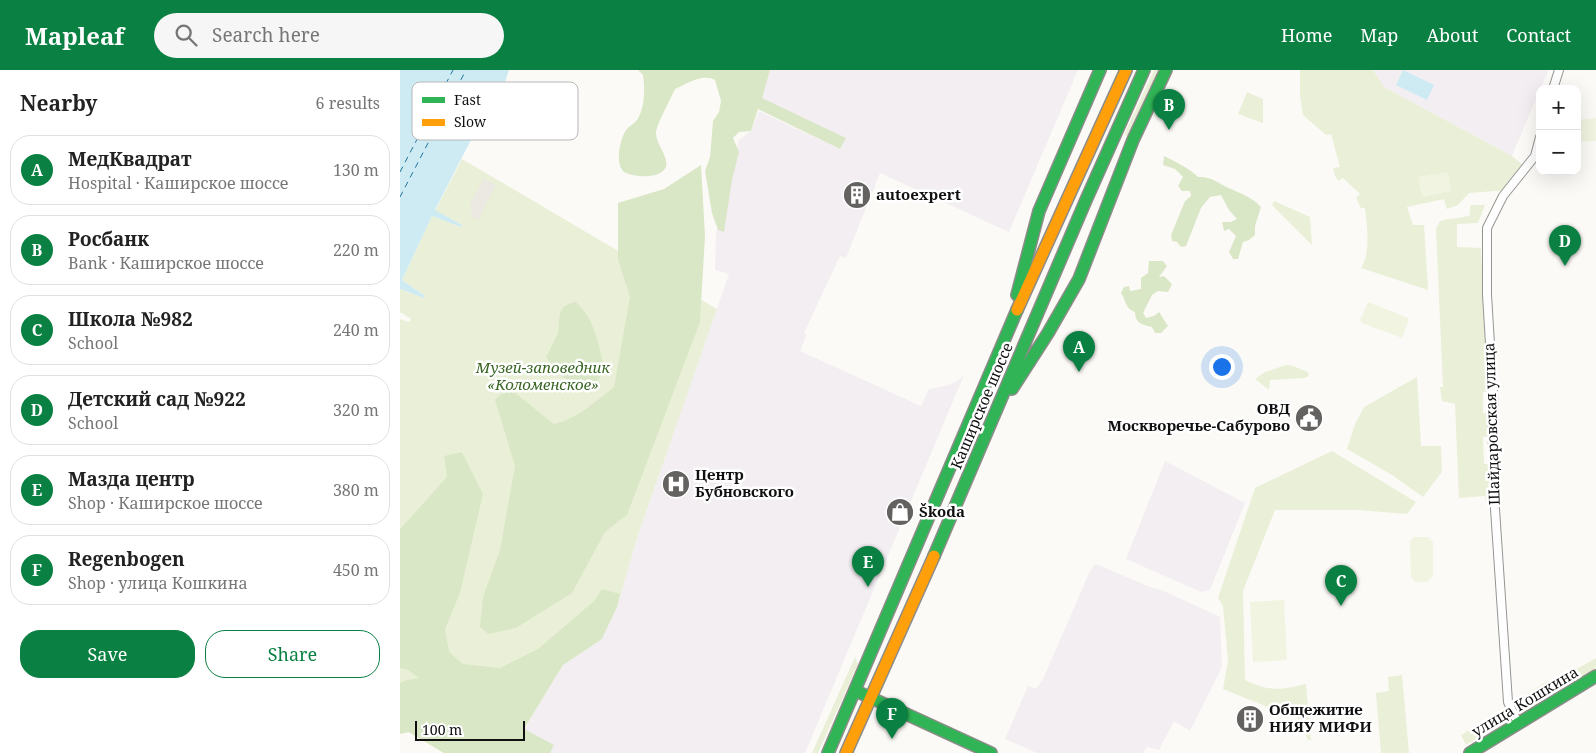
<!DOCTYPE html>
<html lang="en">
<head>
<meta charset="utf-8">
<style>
	:root { --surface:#fff; --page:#f6f6f6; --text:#222; --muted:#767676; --line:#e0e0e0; --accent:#0b8043 }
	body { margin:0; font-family:"Noto Serif",serif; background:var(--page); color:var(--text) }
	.controls { position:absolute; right:15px; top:15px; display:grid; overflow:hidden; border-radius:10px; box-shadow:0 5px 20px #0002 }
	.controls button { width:45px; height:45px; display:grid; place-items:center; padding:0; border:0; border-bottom:1px solid var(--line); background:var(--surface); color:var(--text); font:25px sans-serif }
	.scale { position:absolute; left:15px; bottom:12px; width:110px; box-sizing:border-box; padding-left:5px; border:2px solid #101010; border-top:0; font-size:14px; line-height:18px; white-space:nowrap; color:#101010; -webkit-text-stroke:4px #fff; paint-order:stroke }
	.you { position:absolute; left:821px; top:296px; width:18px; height:18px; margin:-12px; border:4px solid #fff; border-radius:50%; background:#1a73e8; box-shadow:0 0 0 8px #1a73e833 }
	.badge { display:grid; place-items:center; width:32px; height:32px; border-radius:50%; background:var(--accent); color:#fff; font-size:16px; font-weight:700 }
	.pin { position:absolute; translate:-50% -41px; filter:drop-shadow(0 1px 2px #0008) }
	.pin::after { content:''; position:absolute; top:26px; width:18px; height:15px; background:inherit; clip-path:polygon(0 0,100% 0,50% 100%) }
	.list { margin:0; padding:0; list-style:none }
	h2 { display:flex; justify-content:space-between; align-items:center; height:65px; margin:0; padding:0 20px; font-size:21px }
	h2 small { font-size:16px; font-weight:400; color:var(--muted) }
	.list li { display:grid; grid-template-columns:32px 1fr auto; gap:15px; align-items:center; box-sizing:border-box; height:70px; margin:0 10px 10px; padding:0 10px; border:1px solid var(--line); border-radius:20px }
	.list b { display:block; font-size:19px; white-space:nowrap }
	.list p { margin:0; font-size:16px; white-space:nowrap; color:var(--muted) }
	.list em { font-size:16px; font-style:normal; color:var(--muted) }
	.actions { display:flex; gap:10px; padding:15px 20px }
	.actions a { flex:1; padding:11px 0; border:1px solid var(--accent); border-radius:20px; text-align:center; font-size:18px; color:var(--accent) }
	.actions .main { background:var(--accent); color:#fff }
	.icon { flex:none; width:28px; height:28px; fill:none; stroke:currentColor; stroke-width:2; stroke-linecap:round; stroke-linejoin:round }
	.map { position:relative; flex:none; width:1196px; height:683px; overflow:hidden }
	header { display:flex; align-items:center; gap:30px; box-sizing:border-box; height:70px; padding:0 25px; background:var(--accent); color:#fff }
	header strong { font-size:24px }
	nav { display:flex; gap:28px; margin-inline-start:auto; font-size:18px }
	.search { width:350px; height:45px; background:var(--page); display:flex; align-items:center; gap:12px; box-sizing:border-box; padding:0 18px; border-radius:28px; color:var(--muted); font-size:19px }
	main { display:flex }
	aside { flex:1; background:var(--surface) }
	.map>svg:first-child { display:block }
	.industrial { fill:#f3eef2 }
	.green { fill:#e9f0d7 }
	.forest { fill:#dae7c6 }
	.pitch { fill:#f1f4e1 }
	.plaza { fill:#ece8e2 }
	.water { fill:#ceebf4 }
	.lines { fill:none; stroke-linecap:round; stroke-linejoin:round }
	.ferry { stroke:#1f759c; stroke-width:1; stroke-dasharray:6 5; stroke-linecap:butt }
	.street-casing { stroke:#969594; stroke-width:10 }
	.fast-casing { stroke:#8d8c8a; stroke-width:14 }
	.slow-casing { stroke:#8d8c8a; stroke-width:14 }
	.street { stroke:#fffefe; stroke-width:8 }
	.fast { stroke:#30b455; stroke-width:11 }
	.slow { stroke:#ff9f0a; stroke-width:11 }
	.labels { text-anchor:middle; stroke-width:5; stroke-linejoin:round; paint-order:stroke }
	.poi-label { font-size:15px; font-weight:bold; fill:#101010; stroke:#fff; text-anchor:start }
	.park-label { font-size:15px; font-style:italic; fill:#396523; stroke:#fff }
	.street-label { font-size:15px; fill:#101010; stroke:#fff }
	.key { fill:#fff; stroke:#b7b7b7; stroke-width:1 }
	.key-label { font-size:14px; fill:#101010 }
</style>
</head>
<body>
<header>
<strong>Mapleaf</strong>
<div class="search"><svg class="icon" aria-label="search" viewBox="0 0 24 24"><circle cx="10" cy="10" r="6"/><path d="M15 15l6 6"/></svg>Search here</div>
<nav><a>Home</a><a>Map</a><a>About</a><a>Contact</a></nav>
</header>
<main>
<aside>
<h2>Nearby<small>6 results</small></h2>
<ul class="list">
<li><span class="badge">A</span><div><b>МедКвадрат</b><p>Hospital · Каширское шоссе</p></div><em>130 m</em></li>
<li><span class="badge">B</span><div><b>Росбанк</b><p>Bank · Каширское шоссе</p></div><em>220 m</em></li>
<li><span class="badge">C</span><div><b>Школа №982</b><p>School</p></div><em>240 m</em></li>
<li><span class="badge">D</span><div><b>Детский сад №922</b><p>School</p></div><em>320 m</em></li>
<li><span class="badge">E</span><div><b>Мазда центр</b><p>Shop · Каширское шоссе</p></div><em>380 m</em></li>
<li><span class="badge">F</span><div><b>Regenbogen</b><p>Shop · улица Кошкина</p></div><em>450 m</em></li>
</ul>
<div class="actions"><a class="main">Save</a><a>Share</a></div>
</aside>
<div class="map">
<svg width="1196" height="683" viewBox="0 0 1196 683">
	<rect width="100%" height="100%" fill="#fcfaf6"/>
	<path class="industrial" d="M370 0H678L609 162 480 103 446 188 440 186 404 263 407 264 400 281 521 336 529 319 549 315 557 311 564 305 405 683H150L153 675 124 660 163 595 202 569 217 537 238 465 329 204 315 200 316 163 339 70 351 61 359 41 440 79 445 68 361 28Z
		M973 0H1149L1140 19 1112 86 984 17Z
		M765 391 845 433 810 520 801 522 726 489Z
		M696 494 750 517 764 521 820 547 822 597 790 661 774 651 759 680 747 677 743 683H637L605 669 628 616 636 619 643 609 690 501 693 496Z"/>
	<path class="green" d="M754 0H765L729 66 724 65Z
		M900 0H973L984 17 1112 86 1123 95 1106 114 1108 115V120L1069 123 1058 135 1047 139 1044 129 1007 137 1013 155H1024L1028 220 961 198C971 183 967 156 965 138H961L956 128 960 124 943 108 938 111 935 106 933 98 940 97 931 64 926 65 903 45 900 26Z
		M847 22 863 29V53L838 44Z
		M62 89 317 239 238 465 217 537 44 683 8 662 0 664V249L9 252 11 249 0 242V219L24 228 25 226 2 210 32 146 61 157 62 155 35 141Z
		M874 131 910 147 912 175 872 135Z
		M1072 135H1085L1078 153 1057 154V177L1081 178 1087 322H1083V343H1088V366L1083 367 1084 394H1094L1095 403 1085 404V411H1095L1094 418H1087L1089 432H1086L1085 426 1059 428 1055 334 1042 331 1040 317H1043L1036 159 1040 151C1050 148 1060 149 1070 145V136Z
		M886 295 893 296 908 302 909 306 904 308 870 310 869 320 855 309 865 302Z
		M1017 307 1021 376H1041L1042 402 1023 427 992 405 947 379 955 354 964 337Z
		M932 381 1016 432 1007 444 958 440H875L843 521 845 610C870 622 880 620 906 614L911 670H908L896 645 875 640 823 619 828 591 823 536 818 528 855 418Z
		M455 587 458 594 418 683H412Z
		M1196 588V598L1172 613 1166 609V605Z
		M1002 605 1009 683H981L976 623 989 621 988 607Z
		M1159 606V620L1124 642 1117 640 1114 633 1144 613Z
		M1104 639 1107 647 1104 652 1066 675 1061 665Z"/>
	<path class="forest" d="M238 0H370L362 28 446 68 440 79 358 39 351 61 339 62 333 68 339 82 332 110 324 162 318 160 312 143 305 101 310 87 313 51 319 42 321 31 315 10C303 3 286 14 275 19 271 28 257 54 256 62 255 76 277 94 260 103 253 107 241 107 233 105 230 104 226 104 223 101 215 93 220 69 226 60 229 56 234 54 237 50 245 38 245 18 243 5Z
		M764 86C776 92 789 98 798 107 812 106 819 114 831 119 842 124 853 128 861 137L855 156V165L849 170 843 172 838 189H833L829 182 836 166 829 159 824 161 822 152H831L837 149 829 140 821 125 810 127 801 138 786 176 781 177 777 172 772 171 771 165 785 131 791 126 790 121H782L778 116 783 107 775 99 763 95Z
		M301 95 305 166 300 252 227 445 205 462 172 523 116 558 88 564 80 557 83 527 100 480 115 396 95 330C100 323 107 321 115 323L154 354C177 349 196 331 214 317L230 227 218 190V133L264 119Z
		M749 191H763L767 196 759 207 764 206 772 214 768 222 758 221 752 225 743 243 746 248 754 246 759 242 768 256 761 263H755L752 257C742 255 735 253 735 242 725 239 726 230 721 223L724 217 729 216 730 221 741 219V208L748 203Z
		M176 232C196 250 199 277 205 301L192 317C168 313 160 308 146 287 150 279 155 270 158 262 161 247 155 236 176 232Z
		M62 382 83 424 60 523 45 559 49 582 63 594 100 598 138 579 194 531 202 519 220 524 217 537 202 569 163 595 124 659 154 675 150 683H44L9 662 0 664V613L7 610 19 608 8 600 0 598V459L47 407 44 386Z"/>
	<path class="pitch" d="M1196 48V71L1177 72V50Z
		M1048 102 1051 121 1022 127 1018 107Z
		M968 232 1008 248 1009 250 1002 268 962 253 960 250Z
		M1014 467H1028L1033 472V506L1027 512H1015L1011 507 1010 471Z
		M884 530 887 590 853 592 850 532Z"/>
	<path class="plaza" d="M84 108 96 115 78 150 72 146 70 134Z"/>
	<path class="water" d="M0 0H109L105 12 93 27 35 140 62 155 61 157 32 146 2 210 25 226 24 228 0 219Z
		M1003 0 1034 15 1027 30 996 15Z"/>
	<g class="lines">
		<path class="ferry" d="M0 102 53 0
			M0 127 66 0"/>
		<defs>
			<path id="street" d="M1153 19 1159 0
				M1118 653 1108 632 1095 439 1092 349 1094 339 1087 225V158L1103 126 1135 86 1140 67"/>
			<path id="fast" d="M617 225 639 141 700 0
				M612 319 648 263 679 209 733 70 766 0
				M534 486 686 130 744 0
				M456 621 591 683
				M428 683 617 240
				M1070 683 1196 606"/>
			<path id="slow" d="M617 240 726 0
				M446 683 534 486"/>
		</defs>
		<use href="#street" class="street-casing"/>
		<use href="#fast" class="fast-casing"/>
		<use href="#slow" class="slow-casing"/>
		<use href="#street" class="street"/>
		<use href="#fast" class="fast"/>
		<use href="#slow" class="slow"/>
	</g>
	<defs>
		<symbol id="building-disc" viewBox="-11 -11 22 22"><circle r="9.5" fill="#636260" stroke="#fff"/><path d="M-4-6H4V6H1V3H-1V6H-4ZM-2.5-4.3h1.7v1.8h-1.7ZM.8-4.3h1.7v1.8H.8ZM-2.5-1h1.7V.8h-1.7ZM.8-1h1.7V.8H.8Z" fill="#fff"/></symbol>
		<symbol id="civic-disc" viewBox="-11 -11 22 22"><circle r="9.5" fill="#636260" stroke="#fff"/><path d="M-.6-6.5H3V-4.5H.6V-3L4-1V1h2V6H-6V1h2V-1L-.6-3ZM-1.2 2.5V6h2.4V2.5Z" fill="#fff"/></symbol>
		<symbol id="hospital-disc" viewBox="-11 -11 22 22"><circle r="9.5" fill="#636260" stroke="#fff"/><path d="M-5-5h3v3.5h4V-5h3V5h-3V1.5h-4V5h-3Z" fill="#fff"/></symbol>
		<symbol id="shop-disc" viewBox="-11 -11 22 22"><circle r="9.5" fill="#636260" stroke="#fff"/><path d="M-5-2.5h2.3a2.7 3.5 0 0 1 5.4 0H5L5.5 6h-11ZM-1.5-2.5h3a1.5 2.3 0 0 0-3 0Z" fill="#fff"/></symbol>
	</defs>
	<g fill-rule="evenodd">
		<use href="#building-disc" x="441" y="109" width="32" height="32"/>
		<use href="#civic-disc" x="893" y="332" width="32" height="32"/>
		<use href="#hospital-disc" x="260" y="398" width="32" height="32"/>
		<use href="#shop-disc" x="484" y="426" width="32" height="32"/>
		<use href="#building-disc" x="834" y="633" width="32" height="32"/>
	</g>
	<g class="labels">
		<g class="poi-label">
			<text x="476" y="130">autoexpert</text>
			<text x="890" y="344" text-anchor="end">ОВД<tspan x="890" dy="17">Москворечье-Сабурово</tspan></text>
			<text x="295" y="410">Центр<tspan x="295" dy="17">Бубновского</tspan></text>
			<text x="519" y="447">Škoda</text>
			<text x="869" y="645">Общежитие<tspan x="869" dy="17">НИЯУ МИФИ</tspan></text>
		</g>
		<g class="park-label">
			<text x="143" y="303">Музей-заповедник<tspan x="143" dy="17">«Коломенское»</tspan></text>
		</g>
		<g class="street-label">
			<text transform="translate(582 336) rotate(-67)" y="5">Каширское шоссе</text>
			<text transform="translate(1092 354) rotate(-92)" y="5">Шайдаровская улица</text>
			<text transform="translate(1125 632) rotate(-31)" y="5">улица Кошкина</text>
		</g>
	</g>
	<rect x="12" y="12" width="166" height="58" rx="8" class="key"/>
	<rect x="22" y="27" width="23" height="6" fill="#30b455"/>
	<rect x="22" y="49" width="23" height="7" fill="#ff9f0a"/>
	<g class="key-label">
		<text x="54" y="35">Fast</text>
		<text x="54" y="57">Slow</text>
	</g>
</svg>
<div class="controls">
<button>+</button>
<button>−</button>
</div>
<div class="scale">100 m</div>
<div class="you"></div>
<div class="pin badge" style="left:679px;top:302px">A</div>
<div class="pin badge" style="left:769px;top:60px">B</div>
<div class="pin badge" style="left:941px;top:536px">C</div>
<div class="pin badge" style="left:1165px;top:196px">D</div>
<div class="pin badge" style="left:468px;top:517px">E</div>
<div class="pin badge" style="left:492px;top:669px">F</div>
</div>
</main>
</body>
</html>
